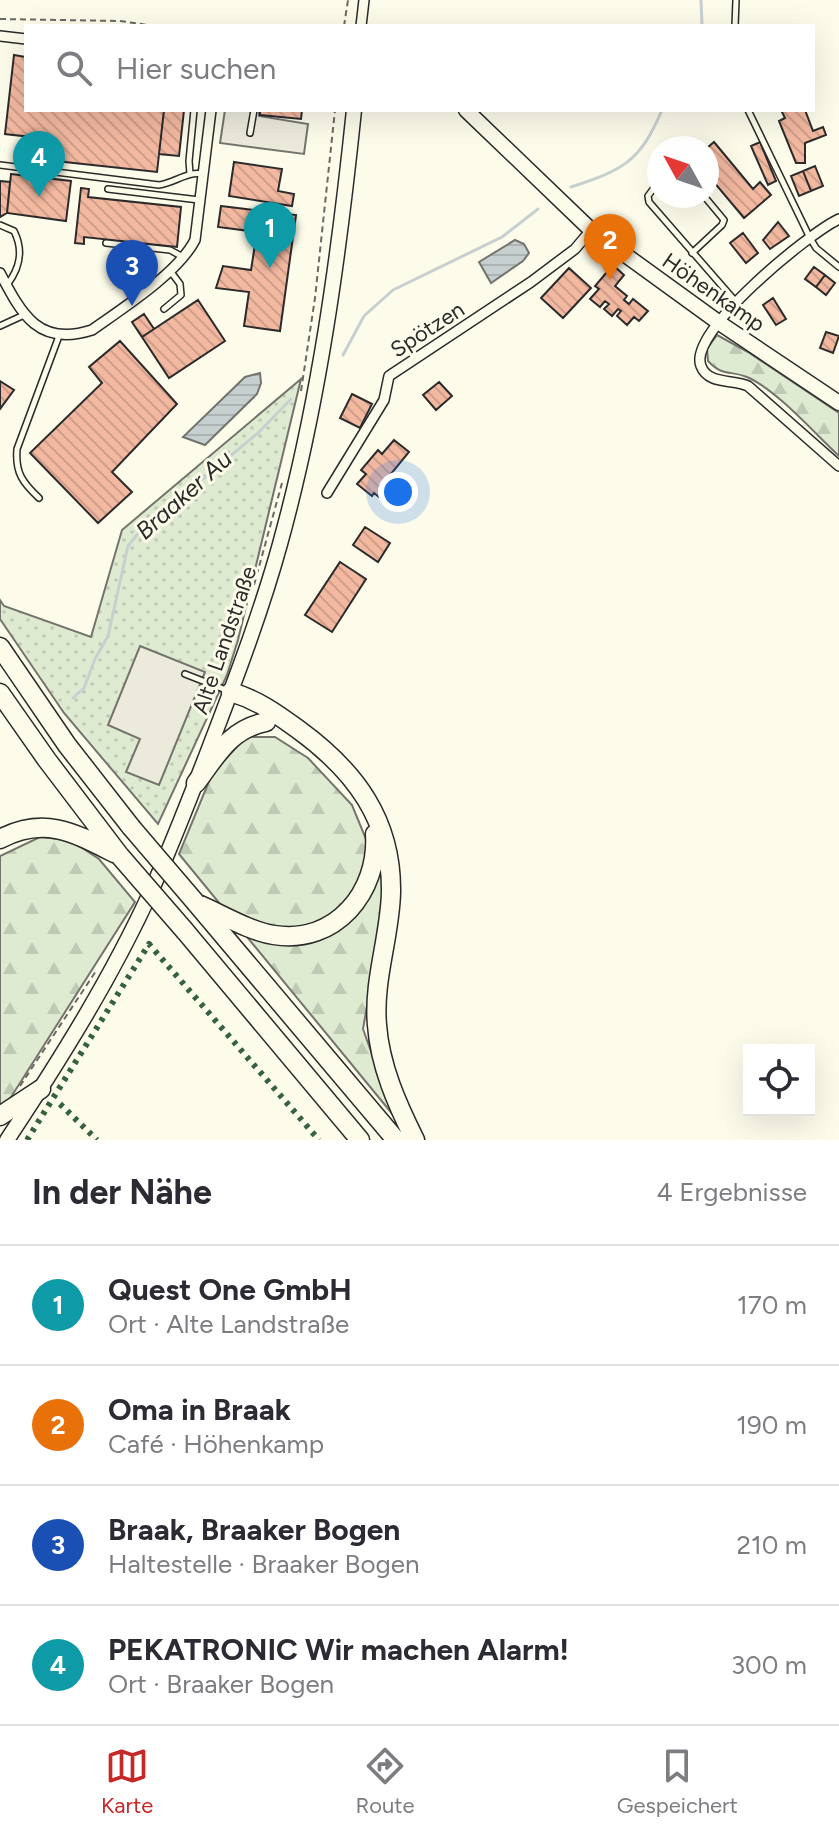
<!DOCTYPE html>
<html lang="de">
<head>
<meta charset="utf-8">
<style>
	:root { --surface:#fff; --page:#f2f2f3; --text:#2b2b33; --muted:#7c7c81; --line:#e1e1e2; --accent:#c62828 }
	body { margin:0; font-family:Figtree,sans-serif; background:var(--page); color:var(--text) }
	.controls { position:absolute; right:24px; bottom:24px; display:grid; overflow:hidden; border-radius:0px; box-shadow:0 8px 32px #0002 }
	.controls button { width:72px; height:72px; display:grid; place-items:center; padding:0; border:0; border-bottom:2px solid var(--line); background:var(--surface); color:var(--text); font:40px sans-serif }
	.compass { position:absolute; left:647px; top:136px; width:72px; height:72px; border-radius:50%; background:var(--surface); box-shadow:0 8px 32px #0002; rotate:310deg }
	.you { position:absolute; left:398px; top:492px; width:28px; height:28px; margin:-20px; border:6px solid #fff; border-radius:50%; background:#1a73e8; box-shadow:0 0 0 12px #1a73e833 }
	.badge { display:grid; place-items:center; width:52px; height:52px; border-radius:50%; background:var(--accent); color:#fff; font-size:26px; font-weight:700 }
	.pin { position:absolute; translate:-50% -66px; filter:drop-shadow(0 2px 4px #0008) }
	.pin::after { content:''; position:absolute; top:42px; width:28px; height:24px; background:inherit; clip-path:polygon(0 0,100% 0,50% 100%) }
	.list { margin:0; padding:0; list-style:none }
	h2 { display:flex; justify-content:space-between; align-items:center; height:104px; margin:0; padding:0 32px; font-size:34px }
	h2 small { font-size:26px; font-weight:400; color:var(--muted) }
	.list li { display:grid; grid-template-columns:52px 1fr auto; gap:24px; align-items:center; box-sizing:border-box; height:120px; padding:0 32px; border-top:2px solid var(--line) }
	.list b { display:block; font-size:30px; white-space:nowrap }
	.list p { margin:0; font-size:26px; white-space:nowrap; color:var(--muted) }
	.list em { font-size:26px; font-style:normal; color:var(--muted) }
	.icon { flex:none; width:44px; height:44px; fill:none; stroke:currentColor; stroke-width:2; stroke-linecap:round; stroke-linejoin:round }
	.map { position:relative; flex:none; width:839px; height:1140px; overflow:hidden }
	.search { position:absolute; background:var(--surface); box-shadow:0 8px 32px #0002; left:24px; right:24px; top:24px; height:88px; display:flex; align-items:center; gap:20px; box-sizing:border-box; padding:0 28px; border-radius:0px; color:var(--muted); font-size:30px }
	.sheet { height:584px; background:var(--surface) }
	nav { display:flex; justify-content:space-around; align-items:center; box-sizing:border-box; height:112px; border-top:2px solid var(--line); background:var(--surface); font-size:22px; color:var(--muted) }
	nav a { display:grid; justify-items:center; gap:4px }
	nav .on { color:var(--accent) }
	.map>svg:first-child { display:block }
	.grass { fill:url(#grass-dots); stroke:#74746e; stroke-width:2 }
	.forest { fill:url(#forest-firs); stroke:#74746e; stroke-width:2 }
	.parking { fill:#eceadb; stroke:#74746e; stroke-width:2 }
	.water { fill:url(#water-rules); stroke:#74746e; stroke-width:2 }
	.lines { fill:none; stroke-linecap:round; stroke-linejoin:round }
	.stream { stroke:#c7d0d0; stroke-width:3 }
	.building { fill:url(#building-back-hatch); stroke:#2b2b2b; stroke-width:2 }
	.lane-casing { stroke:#2b2b2b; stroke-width:8 }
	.street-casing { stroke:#2b2b2b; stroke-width:12 }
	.secondary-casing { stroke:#2b2b2b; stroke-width:17 }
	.highway-casing { stroke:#2b2b2b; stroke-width:21 }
	.path { stroke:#6a6964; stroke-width:2; stroke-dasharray:6 4; stroke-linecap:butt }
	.lane { stroke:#fdfbea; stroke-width:5 }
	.street { stroke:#fdfbea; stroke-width:9 }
	.secondary { stroke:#fdfbea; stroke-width:14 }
	.highway { stroke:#fdfbea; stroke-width:18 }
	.highway-bridge-casing { stroke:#2b2b2b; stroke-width:21; stroke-linecap:butt }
	.highway-bridge { stroke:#fdfbea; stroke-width:18 }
	.hedge { stroke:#34623c; stroke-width:6; stroke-dasharray:4 6; stroke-linecap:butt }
	.labels { text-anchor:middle; stroke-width:6; stroke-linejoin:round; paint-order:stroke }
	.street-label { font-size:22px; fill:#2b2b2b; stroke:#fdfbea }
	.water-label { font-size:24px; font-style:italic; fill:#2b2b2b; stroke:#fdfbea }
</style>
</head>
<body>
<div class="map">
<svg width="839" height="1140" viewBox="0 0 839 1140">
	<defs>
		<pattern id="grass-dots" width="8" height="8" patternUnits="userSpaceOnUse" patternTransform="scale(2)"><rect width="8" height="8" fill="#deebd1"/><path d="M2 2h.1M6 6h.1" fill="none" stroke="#bfcab4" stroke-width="1.8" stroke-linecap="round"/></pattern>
		<pattern id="forest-firs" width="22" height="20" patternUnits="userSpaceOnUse" patternTransform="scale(2)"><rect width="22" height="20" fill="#deebd1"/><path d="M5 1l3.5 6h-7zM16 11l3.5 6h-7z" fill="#bfcab4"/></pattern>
		<pattern id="water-rules" width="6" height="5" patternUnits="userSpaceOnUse" patternTransform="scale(2)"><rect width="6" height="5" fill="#c7d0d0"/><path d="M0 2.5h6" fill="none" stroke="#abb3b3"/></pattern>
		<pattern id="building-back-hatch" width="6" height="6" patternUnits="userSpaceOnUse" patternTransform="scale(2)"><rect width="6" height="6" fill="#f2b8a0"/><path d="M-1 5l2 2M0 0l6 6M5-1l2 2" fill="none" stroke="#d09e8a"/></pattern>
	</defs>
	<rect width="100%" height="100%" fill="#fdfbea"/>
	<path class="grass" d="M301 379 238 640 227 675 158 824 64 713 0 619V600L4 606 91 637 122 530Z"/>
	<path class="forest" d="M717 335 748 352 839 413V456C815 434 777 390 747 377 730 370 723 377 708 361L707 349Z
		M246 737H275L308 758 352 805 384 883 377 949 363 1029 394 1116 179 854 212 774Z
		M40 837 70 840 99 859 135 902 6 1105 0 1104V856Z"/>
	<path class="parking" d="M225 110H259V116L308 124 304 154 220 143Z
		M140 646 205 672 159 785 126 772 140 739 108 725Z"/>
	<path class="water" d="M515 240 524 244 529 253 523 261 491 283 479 262Z
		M260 373 261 383 257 394 205 445 183 437 245 377Z"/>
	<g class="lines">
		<path class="stream" d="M701 0 702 26
			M571 187C623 170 640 162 662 110
			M343 355 364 316 393 290 502 237 538 209
			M73 698 84 688 95 659 108 636 128 546 140 531 166 515 173 504 259 432 291 399"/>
	</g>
	<path class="building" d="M14 55 26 57V110H164L157 172 28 158 31 137 5 134Z
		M164 110H184L179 156 159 154Z
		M260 110H302L301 119 260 115Z
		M781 110H805L813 131 823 127 826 135 805 143V163H796L779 121 785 118Z
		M714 142 753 189 760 182 771 195 744 218 707 174V148Z
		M760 142 776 181 768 185 751 146Z
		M234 162 282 169 278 191 294 194 292 206 229 196Z
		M815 166 823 186 811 191 803 171Z
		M803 171 811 191 799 196 791 176Z
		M11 174 71 181 66 221 7 213Z
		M0 181 10 182 7 213 0 217Z
		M81 188 89 189 88 197 181 207 177 247 84 237V244L75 243Z
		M221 206 296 215 280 331 244 326 249 292 216 288 223 266 251 270 257 232 218 227Z
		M778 222 789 236 770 249 763 240Z
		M743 233 758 253 746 263 730 243Z
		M613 265 624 275 615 286 627 296 624 300 629 304 633 299 648 311 639 321 634 317 627 325 617 316 621 311 618 309 612 316 604 309 609 304 605 301 600 307 590 299 599 289 595 286Z
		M814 267 825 275 816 287 805 279Z
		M569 268 591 288 563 318 541 298Z
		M825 275 835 283 826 295 816 287Z
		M773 298 786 319 776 325 763 305Z
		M198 300 225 341 169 378 142 337Z
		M144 314 154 329 142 337 132 322Z
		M826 332 839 336 833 353 820 348Z
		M120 341 177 404 112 472 132 492 98 523 30 453 102 383 89 367Z
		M0 381 14 390 0 409Z
		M439 382 452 396 436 410 423 395Z
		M352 394 372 404 360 428 340 418Z
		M394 440 409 452 386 480 401 493 390 506 374 493 372 496 357 484 366 474 361 470 378 450 382 454Z
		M365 527 390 543 378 562 353 545Z
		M340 562 366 579 332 632 305 615Z"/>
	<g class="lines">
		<defs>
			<path id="lane" d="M735 26 736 0
				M748 110 810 238 816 248 839 267
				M250 133 254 110
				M0 165 159 185C174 183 188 171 202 174
				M190 174 189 161 194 110
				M659 181 648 196 649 202 736 302
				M108 189 199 200
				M0 225 14 231C24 251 20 268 7 285
				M106 243 170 250 183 257
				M692 253 722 225 724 220 704 196
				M164 309 181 295 180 284 171 272
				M0 326 24 315
				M39 498C23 483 15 473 17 449L59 336
				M185 674 226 690"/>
			<path id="street" d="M361 26 364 0
				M0 36 26 39
				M839 219C809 233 687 332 701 366 708 385 733 379 748 386L839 466
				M0 273C22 315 39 347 92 330 123 308 178 273 195 240L211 110
				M327 493 384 400 389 376 531 282 575 249 591 230"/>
			<path id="secondary" d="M466 110 591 230 718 322 839 403
				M7 1140C60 1060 112 977 152 889 175 838 195 785 215 733 239 670 262 609 280 544 319 403 339 255 354 110"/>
			<path id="highway" d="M0 647 67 745 131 827
				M231 692C258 700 277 714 299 730 355 771 392 820 391 892 390 937 373 980 377 1025 380 1066 397 1104 415 1140
				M0 693 47 760 120 856
				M196 783C217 755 230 729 266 722
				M0 839C44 816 73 832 114 853
				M196 903 396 1140
				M200 905C223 915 249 931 274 935 335 945 379 892 375 834
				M185 931 360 1140
				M0 1116 41 1089"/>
		</defs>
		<use href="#lane" class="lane-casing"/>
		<use href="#street" class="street-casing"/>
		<use href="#secondary" class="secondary-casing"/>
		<use href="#highway" class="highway-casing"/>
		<path class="path" d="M0 19 120 21 155 26
			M344 26 348 0
			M301 391 315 298 335 110
			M254 585 282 483
			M20 1086 96 971"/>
		<use href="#lane" class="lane"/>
		<use href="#street" class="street"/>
		<use href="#secondary" class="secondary"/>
		<use href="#highway" class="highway"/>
		<defs>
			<path id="highway-bridge" d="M131 827 196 903
				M120 856 185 931"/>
		</defs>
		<use href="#highway-bridge" class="highway-bridge-casing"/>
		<use href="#highway-bridge" class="highway-bridge"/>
		<path class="hedge" d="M60 1104 97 1140
			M27 1140 149 944 319 1140"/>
	</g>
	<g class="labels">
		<g class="street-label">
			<text transform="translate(714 292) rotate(35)" y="8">Höhenkamp</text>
			<text transform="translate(427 329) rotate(-33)" y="8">Spötzen</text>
			<text transform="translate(224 640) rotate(-71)" y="8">Alte Landstraße</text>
		</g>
		<g class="water-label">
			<text transform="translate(184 495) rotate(-42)" y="8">Braaker Au</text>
		</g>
	</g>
</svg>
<div class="controls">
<button><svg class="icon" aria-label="locate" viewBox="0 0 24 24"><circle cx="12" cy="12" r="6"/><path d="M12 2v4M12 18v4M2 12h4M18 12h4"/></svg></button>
</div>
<svg class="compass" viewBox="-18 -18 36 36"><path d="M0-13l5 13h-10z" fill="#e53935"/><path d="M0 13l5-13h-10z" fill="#7c7c81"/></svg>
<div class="you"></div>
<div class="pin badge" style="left:270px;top:268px;background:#0f9aa8">1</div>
<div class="pin badge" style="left:610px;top:280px;background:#e8710a">2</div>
<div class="pin badge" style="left:132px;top:306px;background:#1a4fb4">3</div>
<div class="pin badge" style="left:39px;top:197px;background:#0f9aa8">4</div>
<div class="search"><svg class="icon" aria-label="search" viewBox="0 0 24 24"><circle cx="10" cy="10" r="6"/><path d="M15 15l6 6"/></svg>Hier suchen</div>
</div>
<section class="sheet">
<h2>In der Nähe<small>4 Ergebnisse</small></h2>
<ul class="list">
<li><span class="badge" style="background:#0f9aa8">1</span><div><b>Quest One GmbH</b><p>Ort · Alte Landstraße</p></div><em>170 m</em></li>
<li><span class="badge" style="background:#e8710a">2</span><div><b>Oma in Braak</b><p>Café · Höhenkamp</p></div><em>190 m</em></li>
<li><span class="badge" style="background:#1a4fb4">3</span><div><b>Braak, Braaker Bogen</b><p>Haltestelle · Braaker Bogen</p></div><em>210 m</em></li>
<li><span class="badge" style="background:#0f9aa8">4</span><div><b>PEKATRONIC Wir machen Alarm!</b><p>Ort · Braaker Bogen</p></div><em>300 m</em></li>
</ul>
</section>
<nav>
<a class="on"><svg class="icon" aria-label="map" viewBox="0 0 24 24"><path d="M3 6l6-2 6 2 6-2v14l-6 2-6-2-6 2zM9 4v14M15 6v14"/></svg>Karte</a>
<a><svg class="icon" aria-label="directions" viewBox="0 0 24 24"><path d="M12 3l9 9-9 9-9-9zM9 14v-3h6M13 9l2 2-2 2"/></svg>Route</a>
<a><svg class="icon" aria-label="saved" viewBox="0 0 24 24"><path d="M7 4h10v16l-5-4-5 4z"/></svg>Gespeichert</a>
</nav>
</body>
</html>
